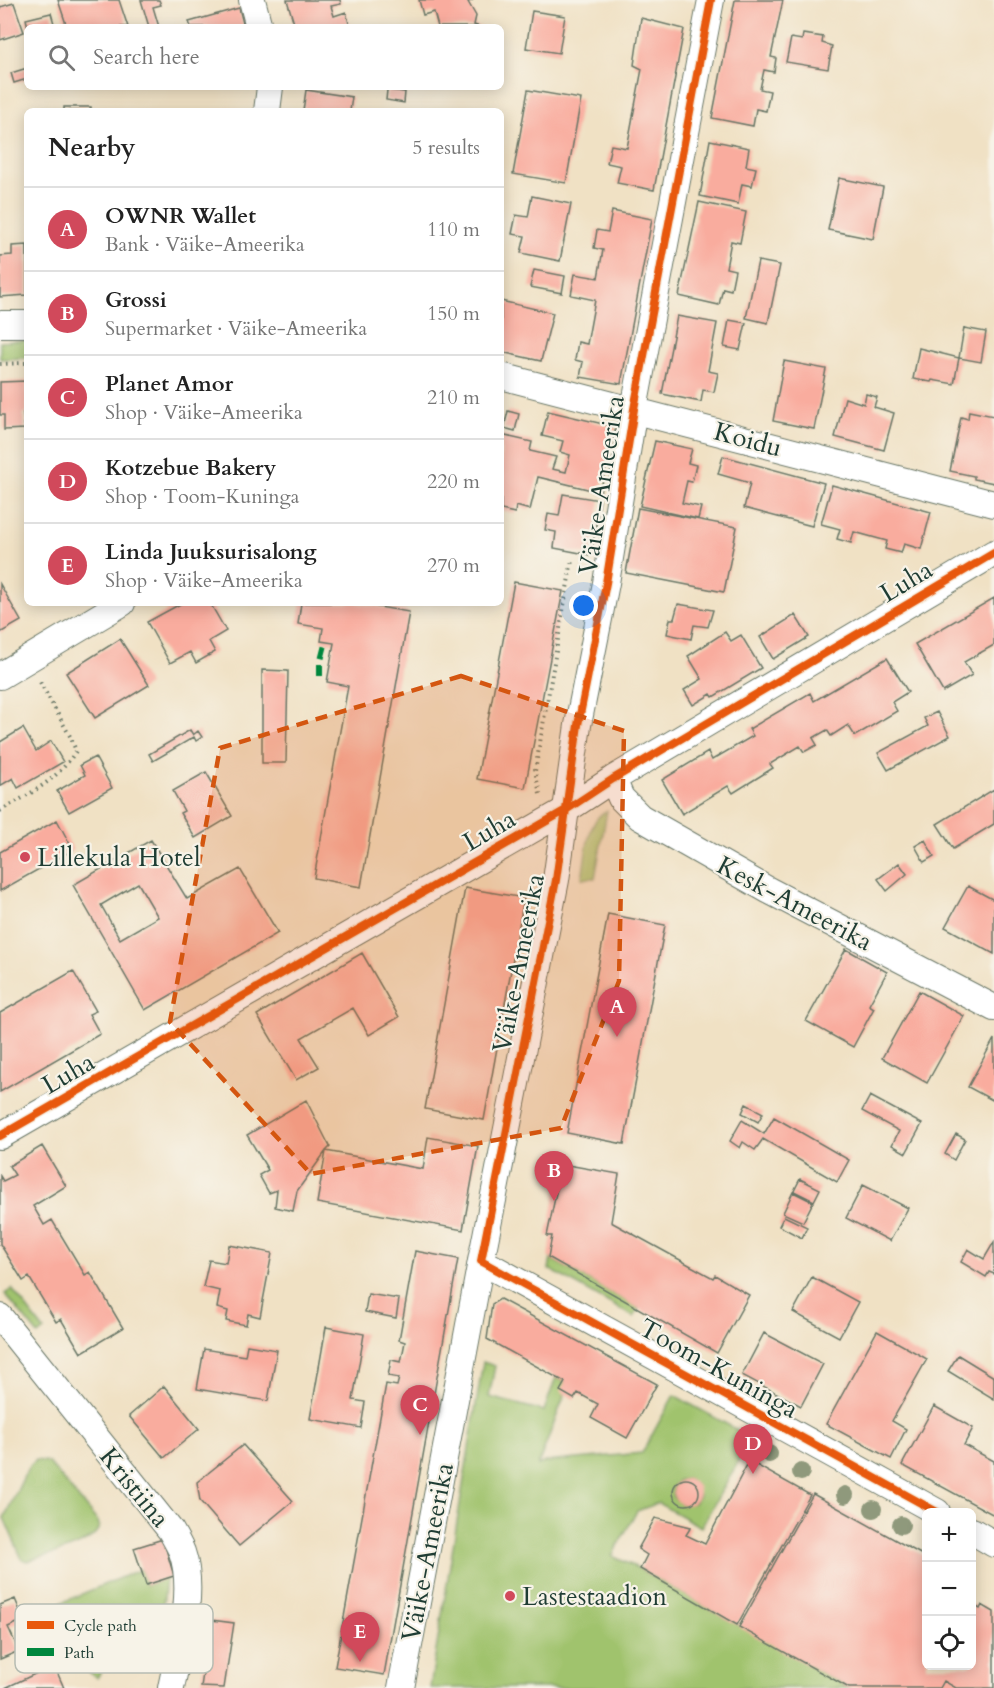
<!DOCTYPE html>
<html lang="en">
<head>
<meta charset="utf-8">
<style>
	:root { --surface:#fff; --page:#f2f2f2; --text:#222; --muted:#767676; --line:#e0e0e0; --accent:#d1495b }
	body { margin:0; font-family:Cardo,serif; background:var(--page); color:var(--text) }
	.controls { position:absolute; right:18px; bottom:18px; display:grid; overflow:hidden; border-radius:9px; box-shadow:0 3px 15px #0003 }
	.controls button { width:54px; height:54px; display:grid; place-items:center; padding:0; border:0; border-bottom:2px solid var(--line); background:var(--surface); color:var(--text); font:30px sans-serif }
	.you { position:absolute; left:584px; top:606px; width:21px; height:21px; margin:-15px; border:4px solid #fff; border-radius:50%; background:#1a73e8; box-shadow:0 0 0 9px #1a73e833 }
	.badge { display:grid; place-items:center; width:39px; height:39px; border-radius:50%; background:var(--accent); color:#fff; font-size:20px; font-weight:700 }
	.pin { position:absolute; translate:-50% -50px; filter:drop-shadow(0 2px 3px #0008) }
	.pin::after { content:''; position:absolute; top:32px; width:21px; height:18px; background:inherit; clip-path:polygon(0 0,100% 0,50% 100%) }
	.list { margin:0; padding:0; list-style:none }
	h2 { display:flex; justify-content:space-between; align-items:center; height:78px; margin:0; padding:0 24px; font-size:26px }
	h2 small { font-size:20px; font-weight:400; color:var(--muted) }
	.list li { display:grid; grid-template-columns:39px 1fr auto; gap:18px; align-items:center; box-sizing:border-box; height:84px; padding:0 24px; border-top:2px solid var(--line) }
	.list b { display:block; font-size:22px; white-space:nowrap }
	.list p { margin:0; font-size:20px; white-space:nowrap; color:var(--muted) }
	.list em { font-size:20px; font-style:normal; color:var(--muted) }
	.icon { flex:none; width:33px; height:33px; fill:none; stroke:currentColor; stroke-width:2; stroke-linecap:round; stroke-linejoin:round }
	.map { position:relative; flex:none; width:994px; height:1688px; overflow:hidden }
	.search { position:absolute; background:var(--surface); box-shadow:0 3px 15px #0003; left:24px; top:24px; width:480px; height:66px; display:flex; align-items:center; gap:15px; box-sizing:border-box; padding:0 21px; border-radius:9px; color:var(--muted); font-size:22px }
	.panel { position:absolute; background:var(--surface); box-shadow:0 3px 15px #0003; left:24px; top:108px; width:480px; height:498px; border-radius:9px }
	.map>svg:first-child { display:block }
	.green { fill:#a0c36d; stroke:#608050; stroke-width:1.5; fill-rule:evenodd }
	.building { fill:#f9ac9e; fill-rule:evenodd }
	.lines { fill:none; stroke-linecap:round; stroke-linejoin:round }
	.street-casing { stroke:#687666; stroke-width:28 }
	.path { stroke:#687666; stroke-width:4; stroke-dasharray:1.5 4.5; stroke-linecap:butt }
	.street { stroke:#fff; stroke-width:26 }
	.quiet { stroke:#00873e; stroke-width:6; stroke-dasharray:12 6; stroke-linecap:butt }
	.cycleway-casing { stroke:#f7f3e8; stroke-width:11 }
	.cycleway { stroke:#e8590c; stroke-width:8 }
	.tree { fill:#8f997c }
	.marked { fill:#d45610; fill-opacity:0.2; stroke:#d45610; stroke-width:4.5; stroke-dasharray:12 8; stroke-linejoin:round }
	.poi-dot { fill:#d1495b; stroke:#f7f3e8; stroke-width:2 }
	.labels { text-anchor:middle; stroke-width:4.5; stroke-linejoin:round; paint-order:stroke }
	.street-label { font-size:26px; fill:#1f3d34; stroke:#f7f3e8 }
	.poi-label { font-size:26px; fill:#1f3d34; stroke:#f7f3e8; text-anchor:start }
	.key { fill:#f7f3e8; stroke:#b6bcb2; stroke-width:1.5 }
	.key-label { font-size:16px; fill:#1f3d34 }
</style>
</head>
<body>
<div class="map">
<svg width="994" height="1688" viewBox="0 0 994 1688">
	<rect width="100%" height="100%" fill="#f7f3e8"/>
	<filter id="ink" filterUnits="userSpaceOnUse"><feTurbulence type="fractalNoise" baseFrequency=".0167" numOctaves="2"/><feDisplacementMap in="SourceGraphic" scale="12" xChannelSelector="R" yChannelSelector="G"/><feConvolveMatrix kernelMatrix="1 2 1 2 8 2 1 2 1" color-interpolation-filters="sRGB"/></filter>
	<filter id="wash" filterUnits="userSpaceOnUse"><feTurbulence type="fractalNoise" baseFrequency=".008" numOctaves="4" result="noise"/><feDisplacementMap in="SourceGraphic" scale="24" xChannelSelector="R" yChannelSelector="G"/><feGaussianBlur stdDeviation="1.35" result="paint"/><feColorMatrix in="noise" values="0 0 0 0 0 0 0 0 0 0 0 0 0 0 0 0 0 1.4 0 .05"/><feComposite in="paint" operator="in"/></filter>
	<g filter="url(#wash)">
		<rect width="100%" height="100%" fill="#f0e1c4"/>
		<path class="green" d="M27 340V358L0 359V342Z
			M607 811 595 878H582C586 859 586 818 607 811Z
			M551 1259 639 1308 634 1317 549 1269Z
			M12 1289 44 1330 38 1335 5 1294Z
			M483 1362 495 1366 489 1397 544 1411 556 1377 565 1382V1394L538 1465 545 1462 642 1453 674 1395 752 1438 701 1527 658 1503 637 1511 612 1556 640 1569 849 1688H430ZM688 1479 696 1484 699 1496 694 1503 682 1505 673 1497V1487L679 1480Z
			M36 1460 48 1462 98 1522 99 1527C92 1547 46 1555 27 1561L22 1559 4 1518 28 1468Z
			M141 1569 146 1585 166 1579 158 1649 142 1646 141 1651H114L97 1678C69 1659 61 1638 51 1607Z"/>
		<g id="blocks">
			<path class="building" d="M58 0H119L128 27H67Z
				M141 0H159L161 5 153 7 159 27H149Z
				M287 0H340L341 4 331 6 334 16 346 12 350 27H295Z
				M419 0H473L468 2 476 16 474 25 481 27H438L434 12 423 15Z
				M735 0H783L771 57 776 58 774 72 764 70 760 89 770 91 766 111 756 109 753 126 712 118Z
				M14 3 24 32 0 40V7Z
				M239 8 244 27H191L189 22Z
				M532 11 565 16 559 53 526 48Z
				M51 13 55 27H28L26 19Z
				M641 18 684 29 654 190 617 183 621 166 607 163 611 145 627 148 642 69 634 65Z
				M803 34 823 37 822 43 832 46 828 69 786 62 791 38 802 40Z
				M27 68V79L14 83 11 73Z
				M306 90 352 97 350 111H303Z
				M387 90 405 92 404 103 386 100Z
				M528 90 581 99 566 183 513 174Z
				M64 107H91V111H64Z
				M710 140 749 148 746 166 756 168 752 186 742 184 738 204 700 196Z
				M839 178 883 187 873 239 828 230Z
				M532 196 571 204 560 261 521 253 525 236 512 234 516 215 528 217Z
				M699 202 746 212 740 243 731 241 726 268 735 270 731 290 723 288 719 305 679 296Z
				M612 211 652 219 621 384 580 377 583 362 575 360 578 342 587 344 595 300 571 295 575 274 598 278 603 250 594 248 597 230 608 232Z
				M27 245V295L0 297V256L12 255V246Z
				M758 261 780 265 768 323 746 318Z
				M534 270 565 276 562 293 530 287Z
				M501 301 553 313 541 361 501 352Z
				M677 316 717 323 708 371 718 373 714 392 703 390 701 402 662 394Z
				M729 320 746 323 740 350 724 347Z
				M964 328 986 332 981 362 959 358Z
				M919 348 959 358 954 384 932 380 931 382 913 379Z
				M784 361 826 369 814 429 773 421Z
				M27 381V413H23L25 429 4 430V415H0V382Z
				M866 394 877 397 874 407 894 413 884 450 835 437 845 398 864 404Z
				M508 411 519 414 515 431 504 428Z
				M548 411 616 427 600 492 538 477 530 510 516 506 515 513 501 510V435L532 442 530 451 556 457 552 469 566 472 570 455 560 452 563 441 542 436Z
				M969 411 994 416V483L974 479V476L950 471 961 417 968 419Z
				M655 441 692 449 688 463 696 465 692 482 687 481 682 503 701 507 698 519 640 506Z
				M723 456 824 483 812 526 744 508 750 483 718 474Z
				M832 485 931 512 921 549 904 544 901 553 885 549 887 541 854 532 851 543 837 539 840 529 821 524Z
				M563 494 600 500 591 555 554 548 556 532 545 530 548 514 559 516Z
				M638 508 737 527 724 592 626 573Z
				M514 582 563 591 525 788 477 779Z
				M0 584 21 621 0 633Z
				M994 598V645L964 662 972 675 943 692 915 644Z
				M182 603H210L226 631 209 641 215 652 196 663 190 652 170 663 147 622Z
				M301 603H356L409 612 361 887 314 878 348 686 327 682 334 643 321 641 323 628 298 624Z
				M678 604 713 610 708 627 694 625 691 639 667 634 670 619H674Z
				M795 615 809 637 773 659 760 637Z
				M725 632 731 641 741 635 761 668 713 697 711 694 693 705 684 690 702 679 688 656Z
				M120 639 149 685 95 718 66 673Z
				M887 658 908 692 892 702 897 711 855 736 848 725 831 736 827 730 813 738 817 745 804 752 800 746 770 764 773 768 733 793 728 786 682 814 662 780 708 752 712 760 753 736 749 729 810 693 814 701Z
				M262 670 288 671 286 763H262Z
				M937 712 950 736 888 770 878 753 928 726 924 718Z
				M23 728 36 751 51 741 63 762 18 788 13 778 0 786V742Z
				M190 730 193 735 198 731 202 737 196 741 194 737 153 761 149 754Z
				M95 757 112 788 69 812 57 791 85 775 80 765Z
				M206 772 232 816 195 838 180 813 184 811 173 791Z
				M994 789V824L953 849 937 824Z
				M57 820 73 850 0 891V852Z
				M151 840 187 899 240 869 278 933 145 1010 73 885ZM138 883 158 917 120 939 101 905Z
				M925 840 934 856 924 862 915 846Z
				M899 863 907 874 887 891 878 879Z
				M968 886 994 900V954L945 927Z
				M465 888 524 898 484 1120 425 1109Z
				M608 914 665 925 624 1144 567 1133Z
				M846 949 887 972 869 1005 874 1008 853 1047 806 1021Z
				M362 953 399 1017 369 1035 353 1008 301 1038 319 1067 296 1080 257 1015Z
				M73 971 96 1011 89 1014 100 1034 0 1092V1013Z
				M919 991 964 1016 927 1083 882 1058Z
				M994 1039V1101L968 1087Z
				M870 1096 922 1124 906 1153 892 1145 899 1131 862 1111Z
				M306 1100 330 1147 326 1151 423 1169 428 1137 478 1146 463 1230 317 1203 326 1151 297 1191 293 1211 275 1207 277 1190 269 1193 259 1175 268 1170 247 1135Z
				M746 1104 763 1113 758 1122 742 1113Z
				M774 1117 849 1160 837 1182 763 1139 755 1150 743 1142 740 1148 730 1141 742 1120 764 1134Z
				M956 1134 965 1139 954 1160 945 1154Z
				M42 1146 66 1186 33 1206 44 1225 52 1220 85 1275 90 1272 123 1328 81 1353 61 1319 56 1322 29 1277 23 1281 0 1244V1176L3 1181 15 1175 9 1166Z
				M562 1164 619 1174 611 1222 713 1278 715 1275 749 1295 717 1353 548 1257 552 1236H547Z
				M800 1179 820 1189 814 1201 794 1191Z
				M863 1185 908 1208 890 1241 846 1218Z
				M793 1192 813 1202 803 1222 783 1213Z
				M784 1216 807 1227 802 1238 779 1226Z
				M994 1242V1274L989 1272 986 1277 961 1262 968 1249 984 1259Z
				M229 1245 272 1253 260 1317 248 1314 246 1325 226 1321 228 1311 217 1308 220 1291 203 1287 209 1260 226 1263Z
				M415 1251 458 1259 384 1675 335 1667 386 1384 397 1386 399 1378 388 1376 391 1360 401 1362 405 1342 399 1340Z
				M812 1277 858 1302 839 1337 793 1312Z
				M368 1294 399 1299 396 1318 365 1312Z
				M500 1299 657 1384 627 1438 591 1418 598 1404 578 1393 574 1399 560 1391 565 1382 487 1339 492 1304Z
				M326 1327 364 1334 353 1400 365 1402 361 1428 310 1419Z
				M877 1331 927 1359 892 1421 906 1429 891 1459 826 1424Z
				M764 1333 823 1364 801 1406 742 1375Z
				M247 1345 277 1350 268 1401 197 1389 204 1349 245 1356Z
				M958 1355 994 1377V1399L948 1371Z
				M164 1386 199 1429 164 1458 129 1416Z
				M934 1406 973 1428 964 1445 994 1461V1515L902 1465Z
				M243 1445 293 1501 239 1546 200 1501 197 1482Z
				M749 1461 810 1495 737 1625 640 1569 647 1555 638 1549 655 1518 691 1527 686 1535 705 1544Z
				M673 1492a13 13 0 1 1 26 0a13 13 0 1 1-26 0Z
				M813 1494 926 1557V1666H972V1604L980 1609 982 1605 994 1612V1688H956L944 1681 940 1688H849L739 1627Z
				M163 1539 174 1576 146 1585 134 1548Z
				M15 1599 24 1620 8 1627 19 1651 0 1659V1605Z
				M211 1620 234 1623 224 1688 201 1687Z
				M54 1665 64 1688H5Z"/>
		</g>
	</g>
	<g filter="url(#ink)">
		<use href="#blocks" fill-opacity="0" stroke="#687666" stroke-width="1.5"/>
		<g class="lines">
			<defs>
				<path id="street" d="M252 0 259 27
					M267 111 270 87
					M0 324H27
					M501 376 994 504
					M0 676 122 603
					M613 779 621 798 640 817 768 890 994 1008
					M0 1136 566 810 613 779 994 553
					M481 1261 937 1512
					M0 1317 171 1531C175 1538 179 1545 182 1552 196 1592 179 1648 171 1688
					M972 1531 994 1544
					M401 1688 481 1261 556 880 578 725 606 583 634 409 711 0"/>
			</defs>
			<use href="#street" class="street-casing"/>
			<path class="path" d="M0 364 27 363
				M540 794 535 771 572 560
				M0 811C30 793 56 782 76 751L71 738 40 682"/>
			<use href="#street" class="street"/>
			<path class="quiet" d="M320 676V664L326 641"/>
			<defs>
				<path id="cycleway" d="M711 0 634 409 606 583 578 725 556 880 481 1261 937 1512
					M0 1136 566 810 613 779 994 553"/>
			</defs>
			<use href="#cycleway" class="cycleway-casing"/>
			<use href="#cycleway" class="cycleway"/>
		</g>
		<g class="tree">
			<circle cx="769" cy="1454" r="9"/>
			<circle cx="801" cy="1472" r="9"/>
			<circle cx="845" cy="1495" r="9"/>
			<circle cx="873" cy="1509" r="9"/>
			<circle cx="901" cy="1525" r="9"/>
		</g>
	</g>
	<path class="marked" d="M461 676 624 731 619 981 561 1128 311 1174 170 1022 220 748Z"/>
	<g class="poi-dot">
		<circle cx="25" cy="857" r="6"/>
		<circle cx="510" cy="1596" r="6"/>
	</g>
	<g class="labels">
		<g class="street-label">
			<text transform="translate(748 439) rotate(15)" y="9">Koidu</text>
			<text transform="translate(601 485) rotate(-81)" y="9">Väike-Ameerika</text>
			<text transform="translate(906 581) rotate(-31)" y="9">Luha</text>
			<text transform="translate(489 830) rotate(-30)" y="9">Luha</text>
			<text transform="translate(795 903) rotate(28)" y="9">Kesk-Ameerika</text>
			<text transform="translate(518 963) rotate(-79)" y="9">Väike-Ameerika</text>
			<text transform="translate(68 1073) rotate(-30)" y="9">Luha</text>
			<text transform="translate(719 1368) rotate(29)" y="9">Toom-Kuninga</text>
			<text transform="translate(135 1487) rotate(51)" y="9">Kristiina</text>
			<text transform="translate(427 1552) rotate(-79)" y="9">Väike-Ameerika</text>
		</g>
		<g class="poi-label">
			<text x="37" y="866">Lillekula Hotel</text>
			<text x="522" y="1605">Lastestaadion</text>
		</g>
	</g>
	<rect x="15" y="1604" width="198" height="69" rx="9" class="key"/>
	<rect x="27" y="1621" width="27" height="8" fill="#e8590c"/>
	<rect x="27" y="1648" width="27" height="8" fill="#00873e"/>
	<g class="key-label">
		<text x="64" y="1631">Cycle path</text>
		<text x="64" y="1658">Path</text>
	</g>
</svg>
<div class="controls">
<button>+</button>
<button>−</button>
<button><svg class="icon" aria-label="locate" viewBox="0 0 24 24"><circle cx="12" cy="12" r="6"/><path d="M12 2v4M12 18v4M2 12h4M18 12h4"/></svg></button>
</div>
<div class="you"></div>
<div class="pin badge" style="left:617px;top:1037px">A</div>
<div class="pin badge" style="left:554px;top:1201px">B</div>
<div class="pin badge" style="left:420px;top:1435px">C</div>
<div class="pin badge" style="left:753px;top:1474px">D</div>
<div class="pin badge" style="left:360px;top:1662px">E</div>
<div class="search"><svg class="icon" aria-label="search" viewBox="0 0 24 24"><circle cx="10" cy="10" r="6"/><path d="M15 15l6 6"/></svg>Search here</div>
<section class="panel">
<h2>Nearby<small>5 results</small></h2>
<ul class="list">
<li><span class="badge">A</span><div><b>OWNR Wallet</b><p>Bank · Väike-Ameerika</p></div><em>110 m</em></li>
<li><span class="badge">B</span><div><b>Grossi</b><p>Supermarket · Väike-Ameerika</p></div><em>150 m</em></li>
<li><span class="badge">C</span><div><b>Planet Amor</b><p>Shop · Väike-Ameerika</p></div><em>210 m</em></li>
<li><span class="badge">D</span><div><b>Kotzebue Bakery</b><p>Shop · Toom-Kuninga</p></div><em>220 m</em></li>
<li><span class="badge">E</span><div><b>Linda Juuksurisalong</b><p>Shop · Väike-Ameerika</p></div><em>270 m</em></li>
</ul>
</section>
</div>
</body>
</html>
